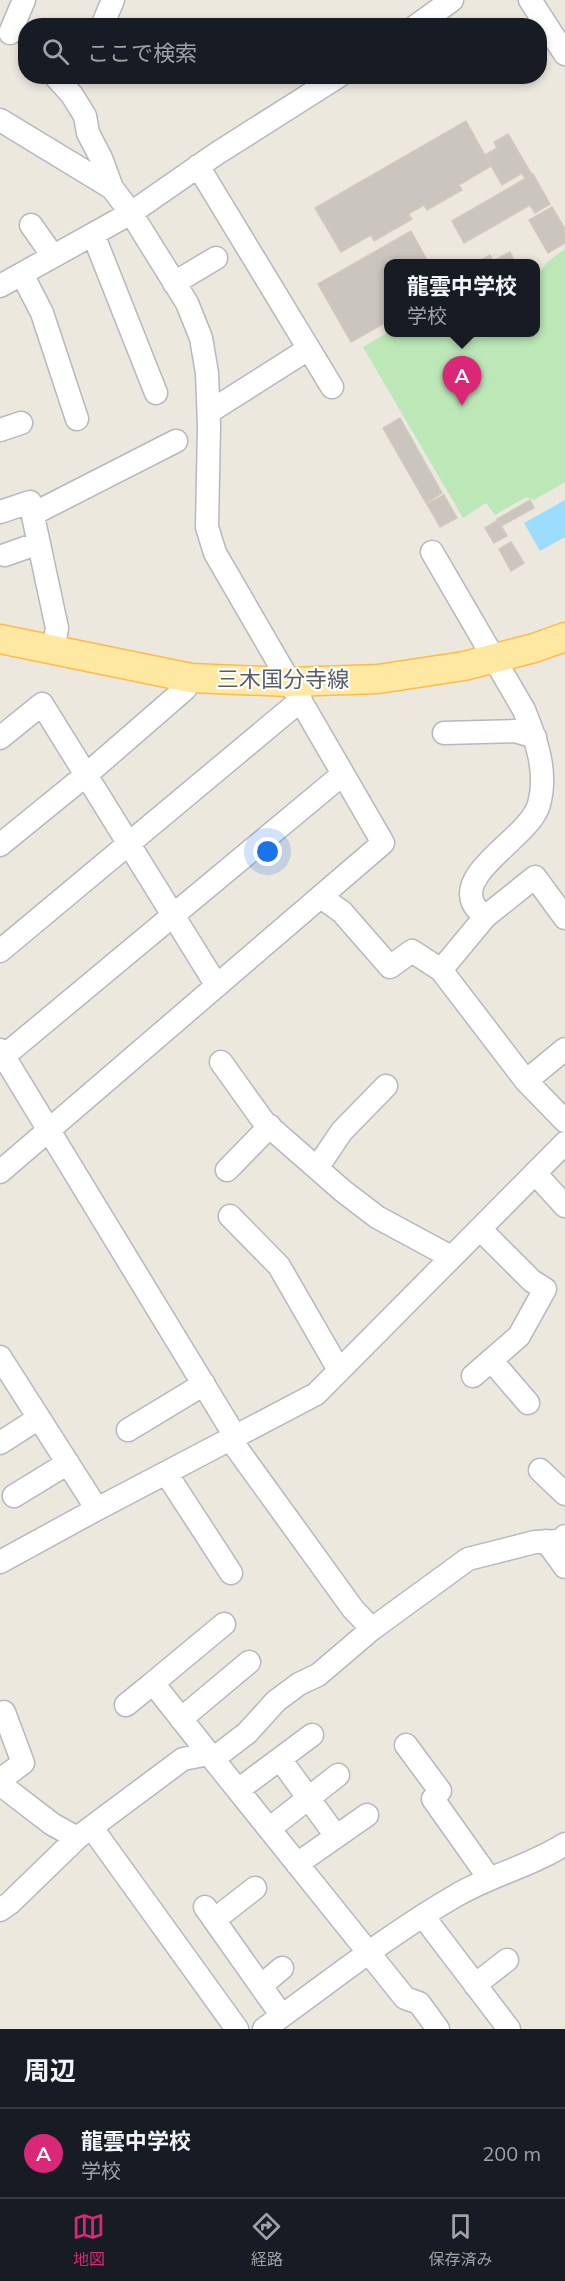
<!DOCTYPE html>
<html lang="ja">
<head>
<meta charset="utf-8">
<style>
	:root { --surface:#171b24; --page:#242831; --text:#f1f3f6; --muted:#9ea1a6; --line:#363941; --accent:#db2777 }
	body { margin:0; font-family:Mulish,"Noto Sans JP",sans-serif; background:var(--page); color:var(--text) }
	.you { position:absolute; left:268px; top:852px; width:21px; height:21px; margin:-15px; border:4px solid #fff; border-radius:50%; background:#1a73e8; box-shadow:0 0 0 9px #1a73e833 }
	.badge { display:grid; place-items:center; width:39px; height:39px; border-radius:50%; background:var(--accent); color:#fff; font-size:20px; font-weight:700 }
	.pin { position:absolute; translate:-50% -50px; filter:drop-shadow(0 2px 3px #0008) }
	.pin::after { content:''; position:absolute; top:32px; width:21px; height:18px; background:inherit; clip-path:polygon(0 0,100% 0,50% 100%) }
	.popup { position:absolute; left:384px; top:259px; width:156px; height:78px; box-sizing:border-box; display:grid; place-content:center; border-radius:12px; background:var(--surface); filter:drop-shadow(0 2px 4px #0005); font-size:20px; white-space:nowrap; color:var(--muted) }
	.popup b { font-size:22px; color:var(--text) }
	.popup::after { content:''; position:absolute; left:50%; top:100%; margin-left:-12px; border:12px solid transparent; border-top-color:var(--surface) }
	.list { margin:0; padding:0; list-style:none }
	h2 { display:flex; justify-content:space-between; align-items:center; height:78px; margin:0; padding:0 24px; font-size:26px }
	h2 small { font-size:20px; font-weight:400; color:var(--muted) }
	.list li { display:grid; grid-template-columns:39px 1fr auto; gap:18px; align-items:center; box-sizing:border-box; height:90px; padding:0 24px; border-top:2px solid var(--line) }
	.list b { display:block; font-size:22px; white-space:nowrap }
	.list p { margin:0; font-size:20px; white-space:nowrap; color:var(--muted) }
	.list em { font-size:20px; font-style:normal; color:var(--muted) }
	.icon { flex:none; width:33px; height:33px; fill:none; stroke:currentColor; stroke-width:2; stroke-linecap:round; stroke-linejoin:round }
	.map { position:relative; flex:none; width:565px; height:2029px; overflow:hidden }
	.search { position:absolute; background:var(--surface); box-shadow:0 3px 9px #0003; left:18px; right:18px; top:18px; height:66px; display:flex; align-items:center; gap:15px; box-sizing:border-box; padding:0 21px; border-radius:24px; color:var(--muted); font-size:22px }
	.sheet { height:168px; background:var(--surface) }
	nav { display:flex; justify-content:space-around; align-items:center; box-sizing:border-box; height:84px; border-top:2px solid var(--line); background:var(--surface); font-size:16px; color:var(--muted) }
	nav a { display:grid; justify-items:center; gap:3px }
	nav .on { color:var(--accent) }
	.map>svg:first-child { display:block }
	.green { fill:#bce8b8 }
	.water { fill:#9cdcff }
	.building { fill:#cac5be; stroke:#d2c9bc; stroke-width:1.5 }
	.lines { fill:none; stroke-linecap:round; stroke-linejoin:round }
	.minor-casing { stroke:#b5b8bd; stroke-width:25 }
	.major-casing { stroke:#ffbb45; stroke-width:31 }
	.minor { stroke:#fff; stroke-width:22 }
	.major { stroke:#ffe8a1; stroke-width:28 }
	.labels { text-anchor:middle; stroke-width:4.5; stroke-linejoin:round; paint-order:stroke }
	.street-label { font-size:22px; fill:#585d62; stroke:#fff }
</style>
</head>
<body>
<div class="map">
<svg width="565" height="2029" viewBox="0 0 565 2029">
	<rect width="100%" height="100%" fill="#ede8de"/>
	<path class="green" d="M565 249V482L534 500 526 497 495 515 486 503 463 518 363 347 388 332H536V277L547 262Z"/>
	<path class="water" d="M565 500V537L540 551 524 523Z"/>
	<path class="building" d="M466 121 491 166 459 185 462 190 427 210 424 205 408 214 412 219 374 241 371 235 341 252 315 208Z
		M508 134 532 175 525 179 522 173 502 185 485 155 497 148 494 142Z
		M533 174 550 204 535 213 530 205 464 243 452 221Z
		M552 207 565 229V243L548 253 529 220Z
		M411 231 429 264H388V321L351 342 318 284Z
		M510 252 516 264H474L490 255 493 261Z
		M400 418 442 493 426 503 383 428Z
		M444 495 457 518 440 527 427 504Z
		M530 500 534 508 501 526 497 519Z
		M498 520 507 536 494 543 485 528Z
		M511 542 524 563 511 571 499 549Z"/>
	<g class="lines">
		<defs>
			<path id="minor" d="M530 0 565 54
				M102 26 113 0
				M416 26 452 0
				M10 33 24 0
				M0 120 112 188
				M198 166 332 387
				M31 225 53 256
				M93 234 156 393
				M22 274 42 313 77 419
				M174 283 216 258
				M0 286 131 213 216 154 339 76
				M209 412 302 353
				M0 430 21 423
				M0 512 30 502 57 628 53 651
				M33 514 176 441
				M432 552 524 710C536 739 548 772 539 804 531 836 458 870 473 903 475 908 481 913 485 917
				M5 555 39 543
				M444 733 515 731 535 737
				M0 738 42 704 217 986
				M0 845 86 775 185 689 191 678
				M321 897 342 912 390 967 412 951 441 970 485 917 535 877 565 918
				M0 951 301 700
				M441 970 526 1081 565 1121
				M0 1050 235 1436
				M4 1056 343 774
				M221 1062 264 1122 343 1191 377 1217 451 1257
				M526 1081 565 1049
				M317 1168 342 1131 386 1086
				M227 1170 270 1126
				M0 1172 383 843 215 553 207 527 209 426 207 373 201 338 187 303 131 213 112 188 101 158 88 133 85 116 72 95 55 76
				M535 1173 565 1206
				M230 1216 279 1266 339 1370
				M0 1357 97 1509
				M491 1360 528 1403
				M473 1376 519 1336 545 1289 532 1281 480 1229
				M128 1430 204 1384
				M230 1439 353 1609 372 1629
				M0 1443 39 1418
				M540 1470 565 1494
				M166 1473 231 1573
				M14 1496 68 1463
				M546 1541 565 1567
				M0 1562 97 1509 316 1394 565 1143
				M153 1683 224 1624
				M126 1705 153 1683 209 1754
				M181 1719 249 1662
				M406 1745 440 1791 433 1799 489 1878
				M213 1759 247 1733 276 1701 299 1684 318 1675 372 1629 468 1559 535 1542 560 1541 565 1536
				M280 1759 336 1836
				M0 1780 23 1763 4 1712
				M0 1784 52 1824 77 1838
				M238 1790 312 1735
				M92 1828 237 2029
				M269 1829 338 1775
				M297 1864 367 1815
				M205 1907 282 2016
				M0 1910 10 1903 77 1838 183 1759 209 1754 405 1998 419 2003 438 2029
				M423 1916 509 2029
				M214 1920 255 1888
				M475 1985 507 1960
				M261 1986 282 1968
				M264 2029C327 1984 389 1934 457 1895 491 1875 531 1866 565 1844"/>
			<path id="major" d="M0 639 191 678 289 682 378 679 464 666 534 648 565 637"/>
		</defs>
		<use href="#minor" class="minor-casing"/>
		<use href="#major" class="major-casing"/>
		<use href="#minor" class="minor"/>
		<use href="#major" class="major"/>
	</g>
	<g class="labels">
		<g class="street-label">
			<text x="283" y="687">三木国分寺線</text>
		</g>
	</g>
</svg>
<div class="you"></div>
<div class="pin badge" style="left:462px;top:406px">A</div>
<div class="popup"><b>龍雲中学校</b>学校</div>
<div class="search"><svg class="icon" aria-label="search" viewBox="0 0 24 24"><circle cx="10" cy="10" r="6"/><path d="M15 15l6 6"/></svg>ここで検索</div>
</div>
<section class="sheet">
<h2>周辺<small></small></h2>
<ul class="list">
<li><span class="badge">A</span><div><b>龍雲中学校</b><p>学校</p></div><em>200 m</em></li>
</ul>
</section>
<nav>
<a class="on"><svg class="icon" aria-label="map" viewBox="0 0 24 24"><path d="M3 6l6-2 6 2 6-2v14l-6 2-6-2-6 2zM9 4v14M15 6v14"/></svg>地図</a>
<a><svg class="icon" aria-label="directions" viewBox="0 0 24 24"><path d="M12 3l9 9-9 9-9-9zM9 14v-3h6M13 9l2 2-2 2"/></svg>経路</a>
<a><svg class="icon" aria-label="saved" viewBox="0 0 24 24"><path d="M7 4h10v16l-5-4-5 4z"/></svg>保存済み</a>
</nav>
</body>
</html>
